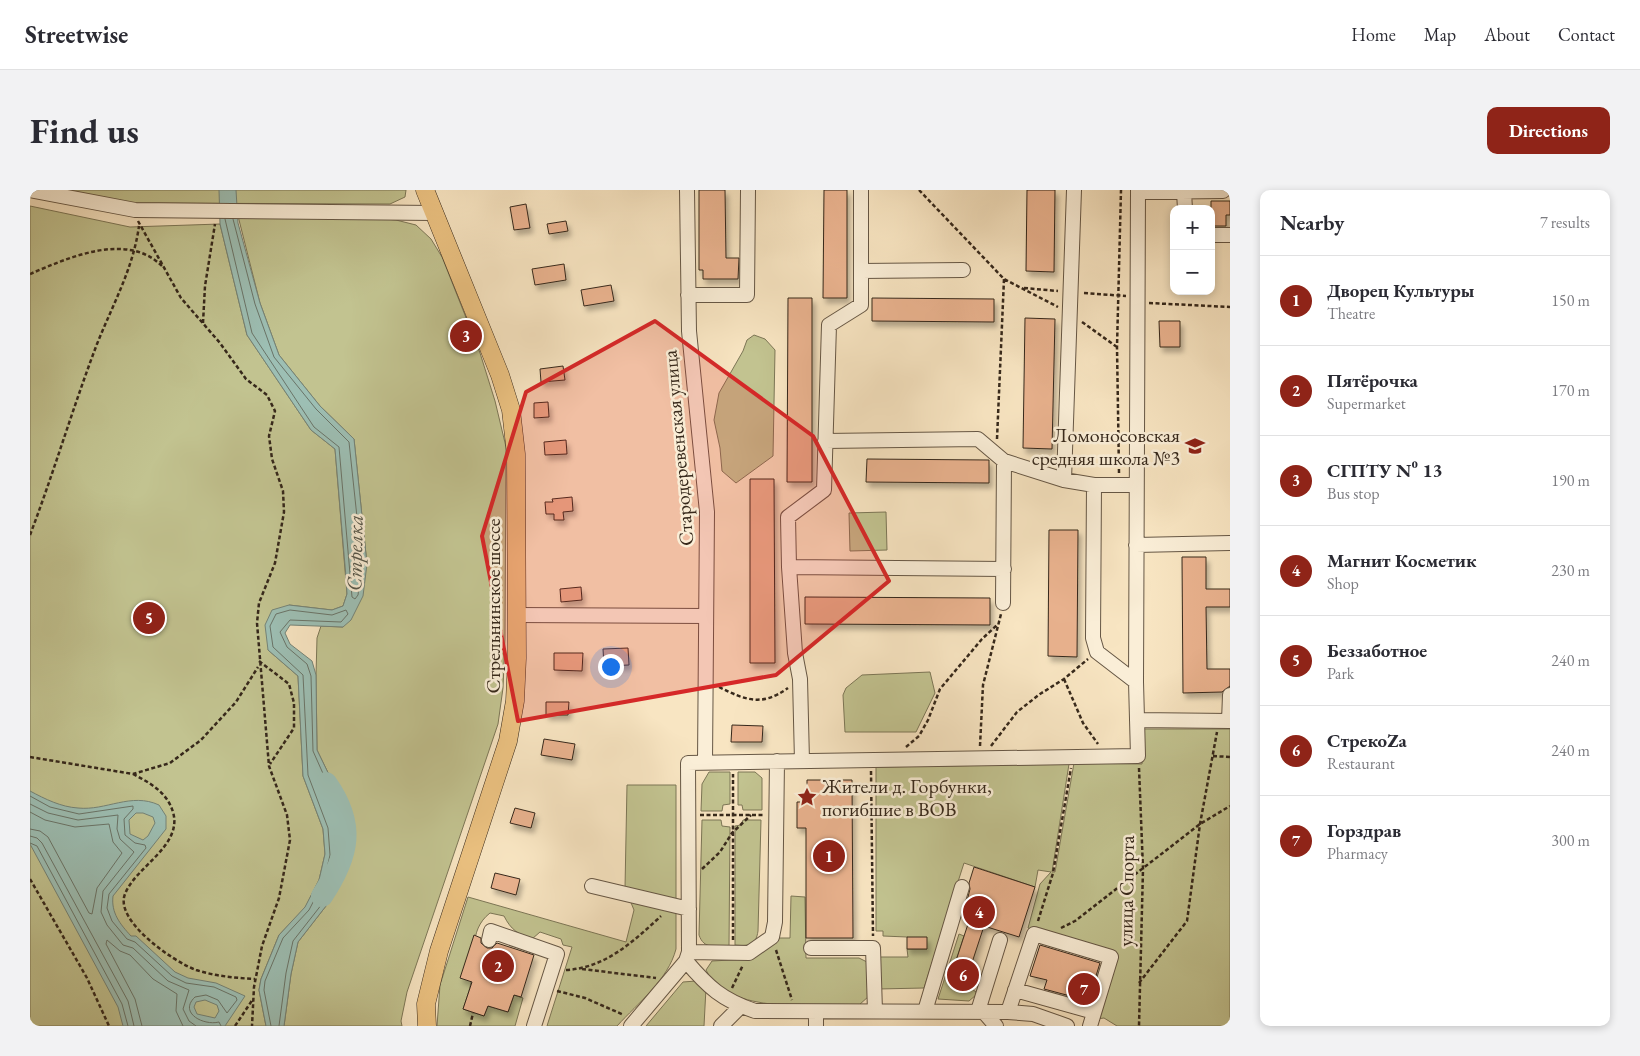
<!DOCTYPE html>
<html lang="en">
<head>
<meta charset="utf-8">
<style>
	:root { --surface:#fff; --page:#f2f2f3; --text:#2b2b33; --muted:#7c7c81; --line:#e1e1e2; --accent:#8f2418 }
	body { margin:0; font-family:"EB Garamond",serif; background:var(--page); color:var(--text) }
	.controls { position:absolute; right:15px; top:15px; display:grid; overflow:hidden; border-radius:10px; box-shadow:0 2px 8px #0003 }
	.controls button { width:45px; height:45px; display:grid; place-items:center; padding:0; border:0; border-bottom:1px solid var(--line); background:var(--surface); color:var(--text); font:25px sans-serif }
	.you { position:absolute; left:580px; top:476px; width:18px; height:18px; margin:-12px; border:4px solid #fff; border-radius:50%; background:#1a73e8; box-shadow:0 0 0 8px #1a73e833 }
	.badge { display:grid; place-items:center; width:32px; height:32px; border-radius:50%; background:var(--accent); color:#fff; font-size:16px; font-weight:700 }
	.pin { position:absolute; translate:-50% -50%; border:2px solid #fff; box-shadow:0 1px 5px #0006 }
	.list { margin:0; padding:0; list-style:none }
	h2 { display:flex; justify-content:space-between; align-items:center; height:65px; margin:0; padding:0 20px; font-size:21px }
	h2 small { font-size:16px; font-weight:400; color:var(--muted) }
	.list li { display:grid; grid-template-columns:32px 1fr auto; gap:15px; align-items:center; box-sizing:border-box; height:90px; padding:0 20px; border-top:1px solid var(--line) }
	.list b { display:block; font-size:19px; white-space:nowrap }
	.list p { margin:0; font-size:16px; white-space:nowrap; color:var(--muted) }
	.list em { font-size:16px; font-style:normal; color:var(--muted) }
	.map { position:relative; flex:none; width:1200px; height:836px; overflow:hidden; border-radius:10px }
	header { display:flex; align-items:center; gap:30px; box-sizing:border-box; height:70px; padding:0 25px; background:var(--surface); border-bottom:1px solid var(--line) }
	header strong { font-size:24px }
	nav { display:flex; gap:28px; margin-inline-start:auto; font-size:18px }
	.intro { display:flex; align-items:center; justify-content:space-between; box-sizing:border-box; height:120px; padding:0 30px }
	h1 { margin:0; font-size:35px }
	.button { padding:12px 22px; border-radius:10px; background:var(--accent); color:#fff; font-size:18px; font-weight:700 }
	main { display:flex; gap:30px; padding:0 30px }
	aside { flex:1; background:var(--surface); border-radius:10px; box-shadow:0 2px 8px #0003 }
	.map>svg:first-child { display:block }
	.green { fill:#c2c390; stroke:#7c7656 }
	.water { fill:#9dbfb4; stroke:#748377; fill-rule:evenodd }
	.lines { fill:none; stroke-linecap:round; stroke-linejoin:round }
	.shore { stroke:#6a7468; stroke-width:1 }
	.river { stroke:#9dbfb4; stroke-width:22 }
	.building { fill:#e9b28e; stroke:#36281b; filter:url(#shadow) }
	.minor-casing { stroke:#665745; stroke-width:16 }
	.major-casing { stroke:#36281b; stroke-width:19 }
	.path { stroke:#36281b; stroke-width:2.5; stroke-dasharray:4 2.5; stroke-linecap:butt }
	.minor { stroke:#faeed7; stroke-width:14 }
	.major { stroke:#ecc281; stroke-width:18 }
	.marked { fill:#d62828; fill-opacity:0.2; stroke:#d62828; stroke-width:4; stroke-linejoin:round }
	.labels { text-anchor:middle; stroke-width:5; stroke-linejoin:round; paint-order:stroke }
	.poi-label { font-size:20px; fill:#36281b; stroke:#faeed7; text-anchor:end }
	.street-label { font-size:20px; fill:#36281b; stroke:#faeed7 }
	.water-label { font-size:21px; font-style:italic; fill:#555549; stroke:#faeed7 }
</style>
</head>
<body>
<header>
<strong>Streetwise</strong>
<nav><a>Home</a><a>Map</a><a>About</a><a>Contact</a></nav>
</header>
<div class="intro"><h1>Find us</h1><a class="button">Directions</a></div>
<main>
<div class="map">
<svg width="1200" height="836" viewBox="0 0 1200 836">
	<defs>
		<filter id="shadow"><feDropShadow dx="3" dy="5" stdDeviation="2.5" flood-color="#0004"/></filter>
	</defs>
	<rect width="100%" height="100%" fill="#f8e5c2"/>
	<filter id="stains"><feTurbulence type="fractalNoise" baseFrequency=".004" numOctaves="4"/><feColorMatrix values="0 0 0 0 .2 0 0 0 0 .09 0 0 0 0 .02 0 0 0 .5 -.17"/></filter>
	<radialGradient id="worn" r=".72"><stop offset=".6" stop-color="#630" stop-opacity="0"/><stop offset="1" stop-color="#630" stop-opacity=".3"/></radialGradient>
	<path class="green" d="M35 0H376L375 7 360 14 100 13Z
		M0 16 100 37 190 34 217 145 281 240 305 259 317 404 313 416 302 420 259 415 238 460 268 486 273 586 293 639 295 664 289 690 275 718 249 745 231 789 229 800 236 836H0Z
		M208 26 345 28 366 30 386 35 401 49 412 67 450 163 465 211 476 257 475 448 473 498 468 534 377 802 371 831 372 836H254L261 784 268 752 296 716 312 668 315 633 304 595 287 560 286 485 287 448 291 436 313 437 337 374 324 249 290 216 249 165 230 113Z
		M724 145 735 149 745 160 743 266 706 293 692 281 690 258 684 230 689 203 713 161 717 150Z
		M856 322 857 360 820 361 819 323Z
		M900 482 905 503 886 542H815L813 505 816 498 832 485Z
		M1113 539H1200V836H1087L1074 828 1066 829 1086 765 998 738 1010 694 1021 682 1008 680 1005 697 934 673 894 798 848 799V767H878L877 759H897L877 747 853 746V741H846V577L1039 574 1022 682H1025L1044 573 1112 574Z
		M679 582H700V614L693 615 692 621H671L672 594Z
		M708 582H725L732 588V620H713L712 615H708Z
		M597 595H646V759C638 790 608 813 587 836H517L542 757 533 755 531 749 510 742 502 749C488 744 481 740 474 726L460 723C437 741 447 768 441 793 439 802 436 810 433 819L454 826 458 816 478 822 484 805 493 808 485 836H407L410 795 438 707 596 752 604 720 595 698Z
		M672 630H691L692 636 700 637 699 756C686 756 674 760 669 745Z
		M713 630H731L728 741C726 756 718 756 705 755V636L711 635Z
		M761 706 775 707 776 768H829L839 773V806L829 815C786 814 698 826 676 780L682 771 720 769 748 748H760Z
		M929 744 934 746 920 789 935 794 946 802V805L939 811 908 809Z
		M666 791 676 798 674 836H616L653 792Z"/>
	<path class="water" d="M189 0H206L208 33 230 113 249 165 290 216 324 249 337 374 333 406 321 430 313 437 260 435 255 443 260 454 282 471 286 485 287 560 304 595 315 633 312 668 296 716 268 752 261 784 254 836H236L229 800 231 789 249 745 275 717 289 690 295 664 293 639 273 586 268 486 238 460 235 435 242 420 259 415 302 420 313 416 317 404 316 387 305 259 281 240 217 145 190 34Z
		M0 601C15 609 31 617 48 618 76 621 101 602 129 615L136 626V639L83 706C81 723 90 734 101 746H106L145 782 158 788 186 793 215 806 195 836H93L88 817 0 654ZM106 623H113L123 627 125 633 118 646 113 650 100 644 99 630ZM175 810 187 815 189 821 185 828 167 824 164 817 166 812Z"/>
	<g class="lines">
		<path class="shore" d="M195 29 222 143 284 237 309 257 322 407 325 409 328 405 332 374 319 252 286 219 244 167 225 114 203 29
			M0 606 20 617 49 624 103 616V619L94 629 95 645 105 653 115 655 116 658 79 704 77 718 82 731 97 749 105 752 142 786 156 793 184 797 206 807 207 810 197 823 188 810 176 805 165 807C148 823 174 836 189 832L191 836
			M0 614 18 623 48 630 88 625 87 639 90 649 104 662 73 701 71 722 77 735 93 755 103 758 138 791 159 800 153 819 159 831 166 836
			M0 622 15 630 45 637 79 634 83 652 92 663 67 698 62 724 59 723 18 647 10 641 0 639
			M0 646 7 648 12 653 98 811 104 836
			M0 653 7 656 92 814 98 836
			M112 836 105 809 76 754 77 750 90 761 100 765 123 789 147 804 146 821 153 836
			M241 836 234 800 235 791 253 748 279 720 294 691 300 665 298 638 278 585 273 485 243 457 240 436 246 424 260 420 302 425 316 420 318 424 311 432 260 430 250 442 257 457 277 474 281 486 283 561 299 597 310 634 307 667 292 714 263 751 256 783 249 836"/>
		<path class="river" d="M292 706C319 665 326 635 296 593"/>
	</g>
	<path class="building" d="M669 0H695L696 68H709L708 89H673V80H669Z
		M794 0H817V108H793Z
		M997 0H1025L1024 82 996 81Z
		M1181 11H1200V25H1196V36H1181Z
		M496 14 500 38 484 40 480 17Z
		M536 31 538 41 519 44 517 34Z
		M534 74 536 90 505 95 502 79Z
		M581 95 584 111 554 116 551 100Z
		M758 108H782V292H757Z
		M842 108 964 109V132L842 131Z
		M995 128 1025 129 1022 259 993 258Z
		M1129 131H1150V157H1130Z
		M533 176 535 190 511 192 510 179Z
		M518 212 519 227 504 228V213Z
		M536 250 537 264 515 265 514 252Z
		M837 269 959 270V293L836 292Z
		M720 289H744L745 473H720Z
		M542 307 543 321 533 322 534 330H524V324H516L515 312H523L522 309Z
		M1019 340H1048L1047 467 1018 466Z
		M1152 367H1176V399H1200V417H1176L1177 479H1200V496L1192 502 1153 503Z
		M551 397 552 410 531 412 530 399Z
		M775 407 960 408V435L775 434Z
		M598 458 599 475 574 476 573 459Z
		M524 463H553L552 481 524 480Z
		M516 512H539L538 525H516Z
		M702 535 733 536 732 552H701Z
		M514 549 545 554 542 570 511 565Z
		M777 590H822L823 748H776V638H767V612H777Z
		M485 618 505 623 501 638 480 633Z
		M944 677 1005 697 989 747 954 736 935 794 920 789 939 731 934 730 940 712 937 711 940 699 939 693Z
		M465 683 490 689 486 705 461 698Z
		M444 745 451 748V753L457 758H462L467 753 504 765 491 807 484 805 478 822 458 816 454 826 433 819 442 792 430 788Z
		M877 747H897V759H877Z
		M1010 755 1070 773 1059 808 1045 804 1044 807 1014 799 1017 790 1000 786Z"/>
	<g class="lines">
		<defs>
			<path id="minor" d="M0 0 105 20 404 23
				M657 0 659 141 677 322 675 572
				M1108 2 1193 1
				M1154 2 1155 19
				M1181 45H1200
				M831 81 933 80
				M658 105H717L718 0
				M795 251 948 249 974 271 1034 290 1064 295H1106
				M1034 290 1044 0
				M1064 295 1063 448 1067 462 1106 492
				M1106 355 1200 353
				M759 377 974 379
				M973 413 974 271
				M486 425 676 426
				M1107 530 1200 531
				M1199 531 1200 505
				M772 571 770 489 765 463 759 377 758 327 794 300 799 135 831 115V0
				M562 696 659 719
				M459 750 461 741 527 764 504 836
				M781 758H843L845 821
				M659 762 719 763 742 747 745 732 747 571
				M656 771C678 797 692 810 725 821L978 822 1003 824 1037 836
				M985 800 1064 822
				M895 821 932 697
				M948 821 970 750
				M953 821 966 836
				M978 822 1004 744 1081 767 1060 836
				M601 836 656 771 659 762 658 573 1108 566 1106 492 1108 0
				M691 836 711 816
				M786 836V822"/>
			<path id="major" d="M395 0 470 185 481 220 486 264 487 468 485 511 478 551 409 761 396 814 397 836"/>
		</defs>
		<use href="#minor" class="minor-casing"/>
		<use href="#major" class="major-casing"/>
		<path class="path" d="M889 0 974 89 1028 117
			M108 31 151 108 190 153 216 189 237 205 245 221 239 246 242 269 253 301 254 322 245 373 229 413 227 433 239 576 257 625 260 650 249 708 232 756 224 797 222 836
			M0 84C40 67 98 41 133 77
			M994 98 1028 101
			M1054 103 1096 106
			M1119 113 1200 117
			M1052 132 1087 157
			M173 133 175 96 185 34
			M967 249 974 89
			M1089 283 1087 157 1091 0
			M0 345C24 282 43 217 67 154 83 114 103 79 109 36
			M229 471 259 494 264 513V538L240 574
			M1034 489 1053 533 1068 554
			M689 497C715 510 732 517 758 498
			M950 556 953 495 971 424
			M961 556 987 522 1010 504 1034 489 1058 469
			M876 557 889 546 898 530 910 499 952 449 968 434
			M1183 566 1200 567
			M0 567 103 584 140 573 171 550 206 512 228 477
			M1109 578 1113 679 1109 836
			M841 581 843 746
			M103 584C120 593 137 602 143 622 153 656 105 677 95 704 84 731 144 772 166 780 185 786 205 788 225 789
			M670 625H734
			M672 679 690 662 702 643 721 625
			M0 689 57 788 79 836
			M1008 731 1023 683 1041 578
			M1031 738 1045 731 1170 634 1200 616
			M703 750V584
			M746 760 762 810
			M552 779 626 788
			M536 780C575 778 603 752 631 726
			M1109 793 1157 731 1170 634 1187 542
			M702 798 713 775
			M527 801 555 808 594 825
			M205 836 223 809
			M440 836 443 823"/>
		<use href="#minor" class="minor"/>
		<use href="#major" class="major"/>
	</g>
	<path class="marked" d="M625 131 783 246 859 391 746 485 488 531 452 346 496 202Z"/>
	<defs>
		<symbol id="school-bare" viewBox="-9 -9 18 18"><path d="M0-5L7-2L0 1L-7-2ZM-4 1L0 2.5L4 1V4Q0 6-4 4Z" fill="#8f2418" stroke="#faeed7" stroke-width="2.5" paint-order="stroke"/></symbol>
		<symbol id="sight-bare" viewBox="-9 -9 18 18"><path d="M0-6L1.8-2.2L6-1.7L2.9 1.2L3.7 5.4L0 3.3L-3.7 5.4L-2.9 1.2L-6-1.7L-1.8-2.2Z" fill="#8f2418" stroke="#faeed7" stroke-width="2.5" paint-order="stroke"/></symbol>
	</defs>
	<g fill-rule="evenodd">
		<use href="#school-bare" x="1151" y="242" width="28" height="28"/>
		<use href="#sight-bare" x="763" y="593" width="28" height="28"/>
	</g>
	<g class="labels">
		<g class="poi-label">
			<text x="1150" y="252">Ломоносовская<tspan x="1150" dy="23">средняя школа №3</tspan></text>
			<text x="792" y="603" text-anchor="start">Жители д. Горбунки,<tspan x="792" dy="23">погибшие в ВОВ</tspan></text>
		</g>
		<g class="street-label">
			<text transform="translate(648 258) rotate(-95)" y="7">Стародеревенская улица</text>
			<text transform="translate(463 416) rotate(-90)" y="7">Стрельнинское шоссе</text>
			<text transform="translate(1096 701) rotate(-89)" y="7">улица Спорта</text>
		</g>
		<g class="water-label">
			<text transform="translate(325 363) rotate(-89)" y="7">Стрелка</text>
		</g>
	</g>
	<rect width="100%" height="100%" filter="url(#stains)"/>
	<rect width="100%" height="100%" fill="url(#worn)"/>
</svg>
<div class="controls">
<button>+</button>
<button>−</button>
</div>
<div class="you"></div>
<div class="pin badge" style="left:799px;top:666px">1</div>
<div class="pin badge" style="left:468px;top:776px">2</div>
<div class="pin badge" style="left:436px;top:146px">3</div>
<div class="pin badge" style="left:949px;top:722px">4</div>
<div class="pin badge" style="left:119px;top:428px">5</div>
<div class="pin badge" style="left:933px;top:785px">6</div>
<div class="pin badge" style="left:1054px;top:799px">7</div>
</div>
<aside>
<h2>Nearby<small>7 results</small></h2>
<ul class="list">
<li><span class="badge">1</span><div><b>Дворец Культуры</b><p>Theatre</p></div><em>150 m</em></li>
<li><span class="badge">2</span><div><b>Пятёрочка</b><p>Supermarket</p></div><em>170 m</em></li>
<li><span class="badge">3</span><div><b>СГПТУ N⁰ 13</b><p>Bus stop</p></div><em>190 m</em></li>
<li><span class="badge">4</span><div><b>Магнит Косметик</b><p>Shop</p></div><em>230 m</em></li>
<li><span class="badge">5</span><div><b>Беззаботное</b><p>Park</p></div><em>240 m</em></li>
<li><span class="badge">6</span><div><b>СтрекоZа</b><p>Restaurant</p></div><em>240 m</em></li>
<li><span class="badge">7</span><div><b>Горздрав</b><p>Pharmacy</p></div><em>300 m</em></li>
</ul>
</aside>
</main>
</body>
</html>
